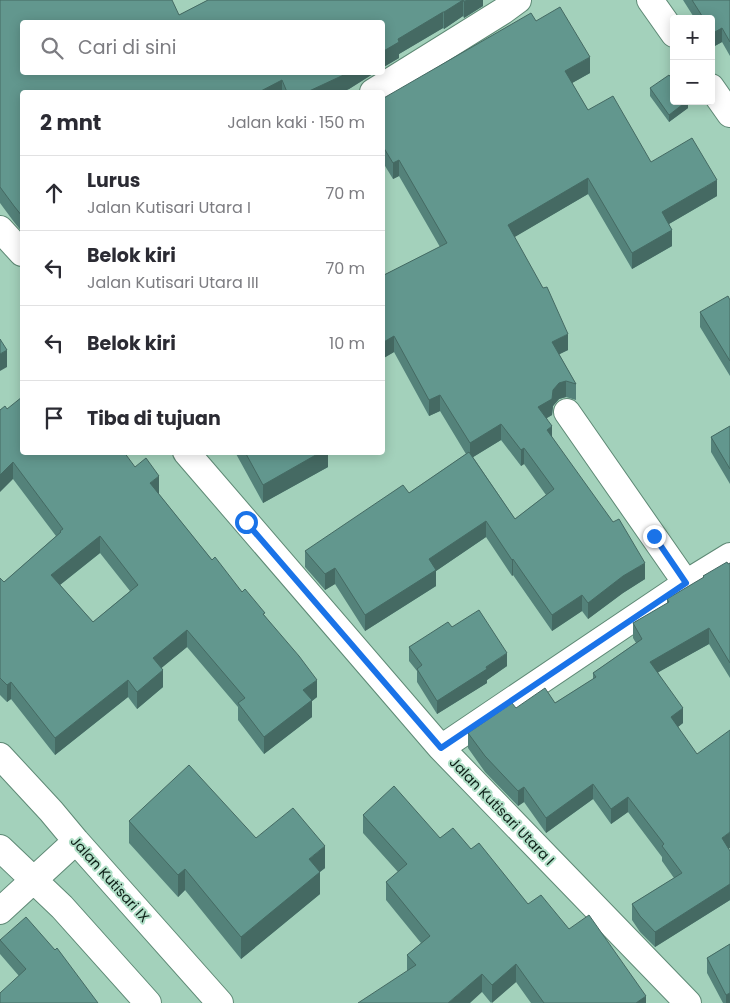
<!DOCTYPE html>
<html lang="id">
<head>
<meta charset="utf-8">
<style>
	:root { --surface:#fff; --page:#f2f2f3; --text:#2b2b33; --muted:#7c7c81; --line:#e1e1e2 }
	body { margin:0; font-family:Poppins,sans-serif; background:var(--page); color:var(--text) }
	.controls { position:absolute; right:15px; top:15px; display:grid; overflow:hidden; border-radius:5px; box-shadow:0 2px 12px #0003 }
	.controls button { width:45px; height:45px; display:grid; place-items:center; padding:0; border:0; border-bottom:1px solid var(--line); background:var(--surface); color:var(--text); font:25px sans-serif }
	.stop { position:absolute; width:15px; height:15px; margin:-11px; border:4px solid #1a73e8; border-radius:50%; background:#fff }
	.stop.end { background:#1a73e8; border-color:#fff; box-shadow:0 1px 5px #0008 }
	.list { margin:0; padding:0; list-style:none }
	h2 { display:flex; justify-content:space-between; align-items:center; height:65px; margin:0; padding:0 20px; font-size:21px }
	h2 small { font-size:16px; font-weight:400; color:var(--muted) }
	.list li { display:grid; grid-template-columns:32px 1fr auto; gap:15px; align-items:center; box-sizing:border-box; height:75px; padding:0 20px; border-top:1px solid var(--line) }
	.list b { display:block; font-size:19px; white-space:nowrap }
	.list p { margin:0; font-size:16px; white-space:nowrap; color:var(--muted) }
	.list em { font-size:16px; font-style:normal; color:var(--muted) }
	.icon { flex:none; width:28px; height:28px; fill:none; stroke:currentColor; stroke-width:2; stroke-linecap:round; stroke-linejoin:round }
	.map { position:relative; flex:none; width:730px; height:1003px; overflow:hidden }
	.search { position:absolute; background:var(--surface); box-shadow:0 2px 12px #0003; left:20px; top:20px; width:365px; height:55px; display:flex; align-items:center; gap:12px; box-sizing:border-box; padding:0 18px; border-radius:5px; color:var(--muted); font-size:19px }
	.panel { position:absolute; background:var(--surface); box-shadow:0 2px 12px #0003; left:20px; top:90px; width:365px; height:365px; border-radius:5px }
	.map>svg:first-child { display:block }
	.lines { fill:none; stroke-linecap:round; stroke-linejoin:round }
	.street-casing { stroke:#5e8975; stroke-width:28 }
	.street { stroke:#fff; stroke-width:26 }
	.wall { fill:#54827a; fill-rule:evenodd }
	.shaded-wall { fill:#456a63 }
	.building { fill:#62978e; stroke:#456a63; fill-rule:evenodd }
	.route { stroke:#1a73e8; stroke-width:6 }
	.labels { text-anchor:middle; stroke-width:4; stroke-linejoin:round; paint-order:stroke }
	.street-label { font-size:14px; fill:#0d1f17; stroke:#b0dfc7 }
</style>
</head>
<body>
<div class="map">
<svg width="730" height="1003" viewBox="0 0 730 1003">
	<rect width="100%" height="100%" fill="#a3d1bb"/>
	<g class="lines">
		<defs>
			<path id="street" d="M650 0 674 34
				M711 87 730 114
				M373 92 503 11 518 0
				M0 229 22 253
				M567 412 686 583
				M186 452 441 748 688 1003
				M441 748 686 583 730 556
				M0 756 51 811 76 841 220 1003
				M0 848 62 907 148 1003
				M0 911 76 841"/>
		</defs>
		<use href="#street" class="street-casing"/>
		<use href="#street" class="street"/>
	</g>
	<path class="wall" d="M0 0 179 15 208 0H483V6L464 18 463 16 444 29 443 28 399 54V58L382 68V22L22 72H376L349 89 342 92H22V232L14 222 0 203Z
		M683 0H730V56L722 42 713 47 711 44V19H695Z
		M536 21 590 73 572 83 588 110 651 162 717 196 669 224 672 246 632 269 588 194 514 237 568 350 559 354 576 384V400L566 397 559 399 553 406 552 415 547 418 552 437 645 579 623 593 588 619 582 611 552 631 513 575 512 576 486 537 436 571V586L365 631 335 584 325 590 305 567V551L409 493 466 454 440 411 429 416 394 352 382 359V276L440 247 399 176 393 179 382 161V99ZM501 440 521 466 524 464 546 495 515 519 473 457Z
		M650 88 688 101V108L669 122 650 96Z
		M730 300V376L700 327V312Z
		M0 410 22 452 135 467 159 493H158L212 560 265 616 317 697 312 701V717L264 754 238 720V707L187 647 161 668 163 687 137 709 128 697 55 755 11 699 7 702 0 695V578L4 582 56 536 13 479ZM100 553 130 591 93 622 60 585Z
		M730 426V484L711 452V437Z
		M235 452H328V467L263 503Z
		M730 563V678L709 644 658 672 683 723 678 727 730 851V900L655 947 640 932 632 920V904L674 878 662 861V857L628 812 611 824 593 799 546 833 524 802 518 806 485 772 468 748V733L516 708 555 703 593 679V673L636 643 633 638V623L667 604V599L703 578V576Z
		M452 627 507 666 487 680V683L437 714 417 682V671L409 661V647Z
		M363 815 440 838 471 849 528 904 569 929 646 1003H531L516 982 491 1003 482 992 407 971V955L421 943 386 900V882L398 872 363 833Z
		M129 821 256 838 325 868 320 872V894L241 959 185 890 178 897 129 843Z
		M0 940 55 950 19 976 0 954Z
		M730 944V1003H723L707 973V958Z"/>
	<path class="shaded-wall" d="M463 0V16L444 29V12Z
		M467 0H483V6L464 18V2Z
		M443 12V28L399 54V58L382 68V52L398 39Z
		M722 28V42L713 47V33Z
		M590 57V73L565 87V71Z
		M350 72H376L349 89 342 92H307Z
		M282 80V92H259Z
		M687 101H688V108L669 122V115Z
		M399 160V176L393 179V163Z
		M588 178V194L508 241V225Z
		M717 180V196L662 228V212Z
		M672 230V246L632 269V253Z
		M568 334V350L552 358V342Z
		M394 336V352L382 359V343Z
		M7 350V367L0 371V354Z
		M566 381V397L559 399 553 406 552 415 538 423V407L559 383Z
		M440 395V411L429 416V400Z
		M501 424V440L470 459V443Z
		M552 426V442L547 430Z
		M524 448V464L521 466V450Z
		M321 452H328V467L263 503V485Z
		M13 462V479L0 492V475Z
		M159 476V493L150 500V483Z
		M486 521V537L436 571V586L365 631V615L429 559Z
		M100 536V553L51 592V575Z
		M513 559V575L512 576V560Z
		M645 563V579L623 593 588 619V603L623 576Z
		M335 568V584L325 590V574Z
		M582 595V611L552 631V615Z
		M709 628V644L650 677V662Z
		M187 630V647L153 675V658Z
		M507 653V666L487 680V683L437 714V701Z
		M163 670V687L137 709V692Z
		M128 680V697L55 755V738Z
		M317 680V697L312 701V717L264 754V737L303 690Z
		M11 682V699L7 702V685Z
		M683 708V723L671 732V717Z
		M593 784V799L546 833V818Z
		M524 787V802L518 806V791Z
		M628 797V812L611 824V809Z
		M730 832V848L722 853V838Z
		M325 846V868L309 880V859Z
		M185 869V890L178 897V875Z
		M320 872V894L241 959V937Z
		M730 884V900L655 947V932Z
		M516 964V982L492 1003V985Z
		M482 974V992L470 1003H448Z
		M730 993V1003H726V995Z
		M646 996V1003H636Z"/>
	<path class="building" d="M0 0H172L179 15 208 0H467L464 2 463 0 444 12H443L398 39 399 42 382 52V22H22V72H350L307 92H287L282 80 259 92H22V216L14 206 0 187Z
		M692 0H730V42L722 28 713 33 711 30V19H704Z
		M560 7 590 57 565 71 588 110 613 96 651 162 692 138 717 180 662 212 672 230 632 253 588 178 508 225 543 288 547 287 568 334 552 342 576 384 566 381 559 383 553 390 552 399 538 407 552 426 547 430 613 522 619 519 645 563 623 576 588 603 582 595 552 615 513 559 512 560 486 521 429 559 436 570 365 615 335 568 325 574 305 551 403 485 409 493 469 452 515 519 554 489 524 448 521 450 501 424 470 443 440 395 429 400 394 336 382 343V276L447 243 399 160 393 163 382 145V99L531 13 536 21Z
		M669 75 674 81V101H687L669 115 650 88Z
		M728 296 730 300V361L700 312Z
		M0 339 7 350 0 354Z
		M22 397V452H124L135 467 146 458 159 476 150 483 212 560 215 557 242 592 245 589 265 613 263 614 299 656 317 680 303 690 312 700 264 737 238 703 245 698 187 630 153 658 163 670 137 692 128 680 55 738 11 682 7 685 0 678V578L4 582 61 532 60 531 63 529 13 462 0 475V410L5 406 7 409ZM100 536 138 585 93 622 51 575Z
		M730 426V469L711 437Z
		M245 452H321L263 485Z
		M727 562 728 564 730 563V663L709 628 650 662 683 708 671 717 697 754 730 730V832L722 838 730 851V884L655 932 640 916 632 904 682 873 662 846 664 844 628 797 611 809 593 784 546 818 524 787 518 791 485 756 468 733 512 703 516 708 545 688 555 703 596 677 593 673 642 639 633 623 669 602 667 599 704 577 703 576Z
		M479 610 507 653 486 667 487 669 437 701 417 669 422 665 409 647 448 622 452 627Z
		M189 765 256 838 293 808 325 846 309 859 320 872 241 937 185 869 178 875 129 821Z
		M394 786 440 838 453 828 471 849 479 843 528 904 541 895 569 929 589 915 646 996 636 1003H544L516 964 492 985 482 974 448 1003H358L416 965 407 955 430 936 386 882 407 864 363 815Z
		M26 917 55 950 57 948 98 1003H0V993L26 969 0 940Z
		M730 944V993L726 995 707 958Z"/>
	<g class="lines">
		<path class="route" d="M246 522 441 748 686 583 654 536"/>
	</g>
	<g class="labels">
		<g class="street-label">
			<text transform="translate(502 811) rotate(46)" y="5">Jalan Kutisari Utara I</text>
			<text transform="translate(110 879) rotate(48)" y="5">Jalan Kutisari IX</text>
		</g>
	</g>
</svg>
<div class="controls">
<button>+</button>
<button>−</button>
</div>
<div class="stop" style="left:246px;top:522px"></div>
<div class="stop end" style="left:654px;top:536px"></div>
<div class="search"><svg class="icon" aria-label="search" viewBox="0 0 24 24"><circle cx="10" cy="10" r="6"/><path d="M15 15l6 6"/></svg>Cari di sini</div>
<section class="panel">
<h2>2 mnt<small>Jalan kaki · 150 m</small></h2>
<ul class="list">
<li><svg class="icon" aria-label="ahead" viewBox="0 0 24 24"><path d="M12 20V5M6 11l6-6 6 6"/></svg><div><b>Lurus</b><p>Jalan Kutisari Utara I</p></div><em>70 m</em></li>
<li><svg class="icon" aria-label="left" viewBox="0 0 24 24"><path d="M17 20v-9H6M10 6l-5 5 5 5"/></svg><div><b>Belok kiri</b><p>Jalan Kutisari Utara III</p></div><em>70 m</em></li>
<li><svg class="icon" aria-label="left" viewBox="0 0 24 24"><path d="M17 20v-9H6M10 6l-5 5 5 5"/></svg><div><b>Belok kiri</b></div><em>10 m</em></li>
<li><svg class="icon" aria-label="arrive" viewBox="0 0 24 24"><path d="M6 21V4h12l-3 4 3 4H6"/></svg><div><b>Tiba di tujuan</b></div></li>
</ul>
</section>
</div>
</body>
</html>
